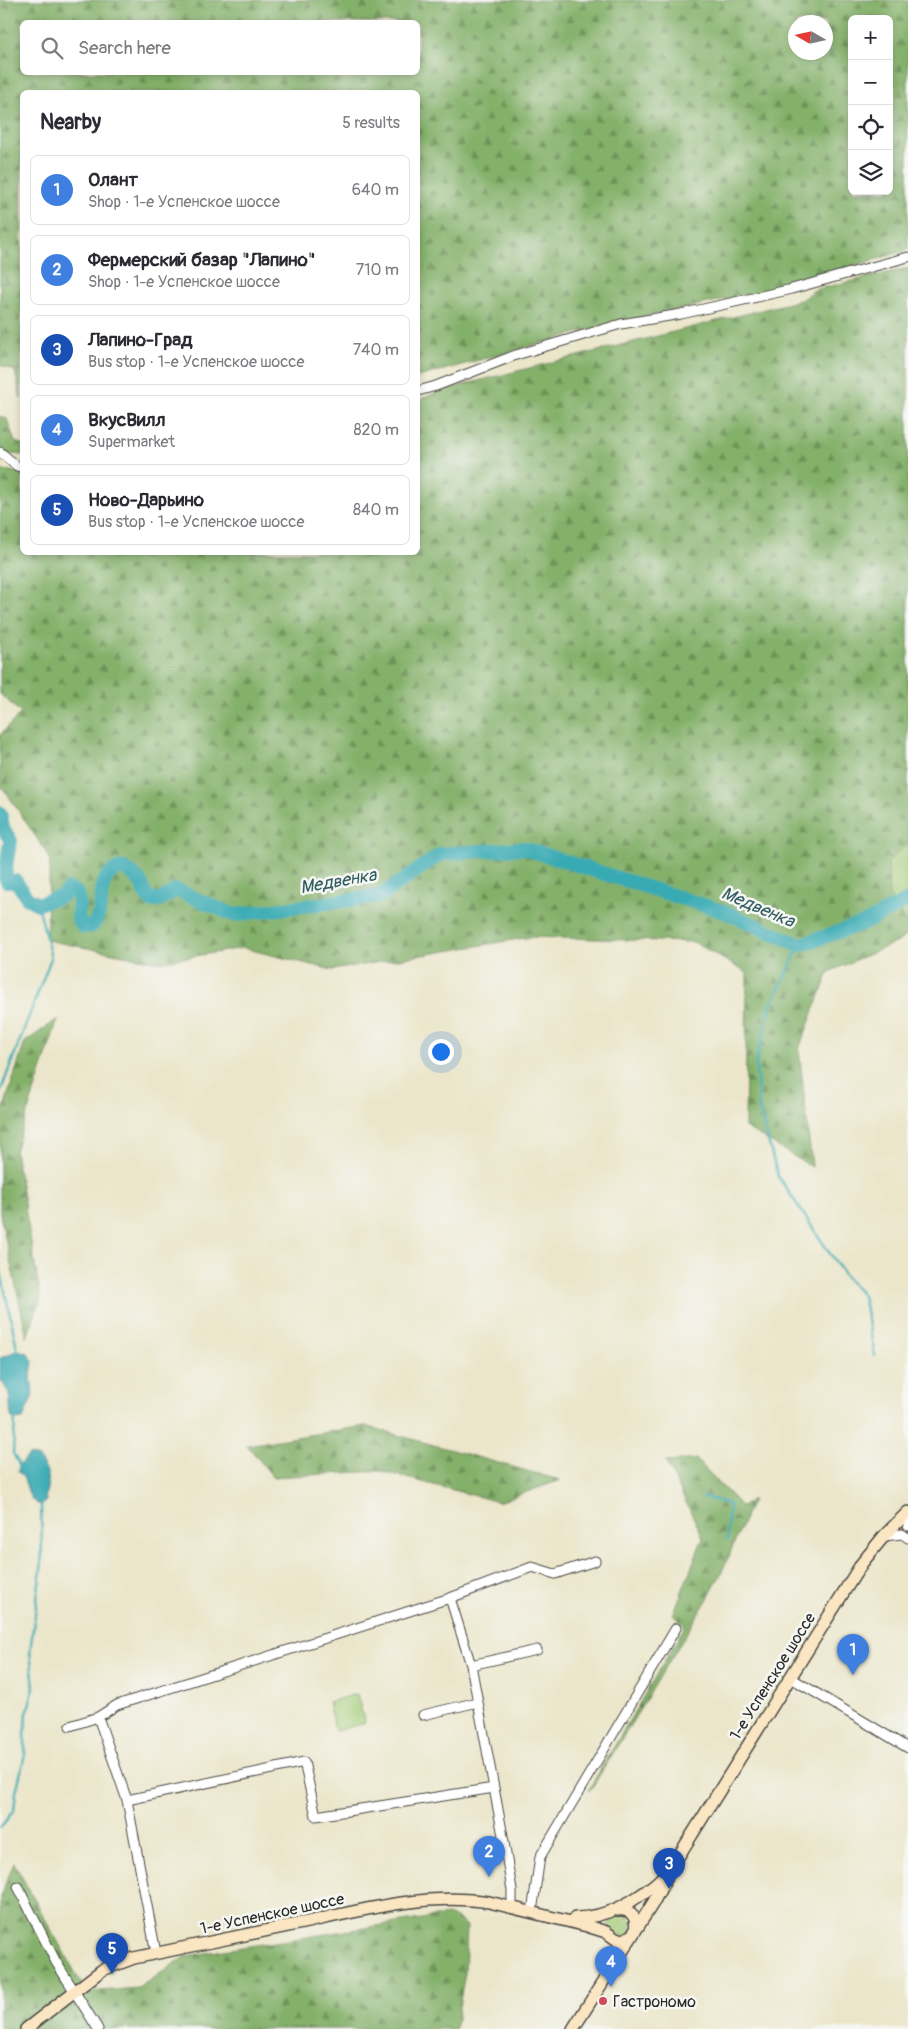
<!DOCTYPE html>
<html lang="en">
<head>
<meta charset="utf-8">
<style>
	:root { --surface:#fff; --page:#f2f2f3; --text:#2b2b33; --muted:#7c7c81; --line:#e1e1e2; --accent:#7c3aed }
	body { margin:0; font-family:Pangolin,sans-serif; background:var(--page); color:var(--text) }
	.controls { position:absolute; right:15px; top:15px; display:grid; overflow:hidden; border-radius:8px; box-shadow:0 2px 8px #0003 }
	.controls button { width:45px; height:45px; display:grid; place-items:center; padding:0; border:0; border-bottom:1px solid var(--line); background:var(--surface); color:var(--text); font:25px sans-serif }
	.compass { position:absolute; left:788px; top:15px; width:45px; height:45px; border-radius:50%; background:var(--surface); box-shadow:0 2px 8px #0003; rotate:279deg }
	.you { position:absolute; left:440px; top:1051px; width:18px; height:18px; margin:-12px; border:4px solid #fff; border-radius:50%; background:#1a73e8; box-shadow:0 0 0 8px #1a73e833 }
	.badge { display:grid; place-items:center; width:32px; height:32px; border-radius:50%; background:var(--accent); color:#fff; font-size:16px; font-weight:700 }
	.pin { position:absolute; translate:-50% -41px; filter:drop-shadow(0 1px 2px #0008) }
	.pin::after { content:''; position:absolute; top:26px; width:18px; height:15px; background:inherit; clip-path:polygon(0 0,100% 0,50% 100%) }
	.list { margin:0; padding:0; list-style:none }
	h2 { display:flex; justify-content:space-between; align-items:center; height:65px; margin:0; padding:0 20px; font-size:21px }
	h2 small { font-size:16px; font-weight:400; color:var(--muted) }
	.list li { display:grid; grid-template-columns:32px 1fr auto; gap:15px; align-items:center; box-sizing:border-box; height:70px; margin:0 10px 10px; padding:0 10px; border:1px solid var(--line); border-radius:8px }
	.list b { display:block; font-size:19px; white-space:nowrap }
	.list p { margin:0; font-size:16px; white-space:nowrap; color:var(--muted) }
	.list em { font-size:16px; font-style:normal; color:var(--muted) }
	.icon { flex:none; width:28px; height:28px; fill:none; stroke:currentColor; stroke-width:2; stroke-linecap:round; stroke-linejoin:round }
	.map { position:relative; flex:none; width:908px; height:2029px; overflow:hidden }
	.search { position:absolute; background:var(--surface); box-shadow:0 2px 8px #0003; left:20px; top:20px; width:400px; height:55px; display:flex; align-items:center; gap:12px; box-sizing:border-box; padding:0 18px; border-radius:8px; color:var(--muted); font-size:19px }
	.panel { position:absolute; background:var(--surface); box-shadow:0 2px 8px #0003; left:20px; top:90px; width:400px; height:465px; border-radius:8px }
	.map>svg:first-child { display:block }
	.grass { fill:url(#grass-dots); stroke:#687c52 }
	.forest { fill:url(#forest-firs); stroke:#586e4a; fill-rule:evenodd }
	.park { fill:#a6ce7a; stroke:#687c52 }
	.water { fill:#39aab4; stroke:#326a70 }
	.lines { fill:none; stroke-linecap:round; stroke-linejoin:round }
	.stream { stroke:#39aab4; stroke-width:2.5 }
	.river { stroke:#39aab4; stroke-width:14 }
	.street-casing { stroke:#484743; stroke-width:11 }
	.secondary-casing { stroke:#484743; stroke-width:14 }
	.street { stroke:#fff; stroke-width:9 }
	.secondary { stroke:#fbe6c3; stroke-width:11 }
	.poi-dot { fill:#d1495b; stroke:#f6f6f2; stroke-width:2 }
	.labels { text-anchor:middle; stroke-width:5; stroke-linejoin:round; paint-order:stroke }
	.street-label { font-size:16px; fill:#2b2b2b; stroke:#f6f6f2 }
	.poi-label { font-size:16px; fill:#2b2b2b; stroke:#f6f6f2; text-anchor:start }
	.water-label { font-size:18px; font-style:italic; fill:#315e62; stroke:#f6f6f2 }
</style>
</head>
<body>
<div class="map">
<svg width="908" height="2029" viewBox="0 0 908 2029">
	<defs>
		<pattern id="grass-dots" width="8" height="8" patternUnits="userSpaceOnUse" patternTransform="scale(1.25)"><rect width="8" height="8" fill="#a6ce7a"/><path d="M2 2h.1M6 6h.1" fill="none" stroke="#8fb16a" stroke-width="1.8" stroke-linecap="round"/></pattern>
		<pattern id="forest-firs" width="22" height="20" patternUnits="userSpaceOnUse" patternTransform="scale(1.25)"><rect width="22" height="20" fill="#84b16a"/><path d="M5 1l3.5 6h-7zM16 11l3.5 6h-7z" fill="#6c9057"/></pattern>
	</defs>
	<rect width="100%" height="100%" fill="#f6f6f2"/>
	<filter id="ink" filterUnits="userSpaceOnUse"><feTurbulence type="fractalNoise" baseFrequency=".02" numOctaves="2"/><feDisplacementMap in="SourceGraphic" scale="10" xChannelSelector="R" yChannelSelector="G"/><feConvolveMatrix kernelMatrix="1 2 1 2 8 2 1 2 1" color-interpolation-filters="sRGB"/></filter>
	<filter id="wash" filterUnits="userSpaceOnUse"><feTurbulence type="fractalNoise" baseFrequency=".0096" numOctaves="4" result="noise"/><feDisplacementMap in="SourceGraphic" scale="20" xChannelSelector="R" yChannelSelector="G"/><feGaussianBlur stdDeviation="1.12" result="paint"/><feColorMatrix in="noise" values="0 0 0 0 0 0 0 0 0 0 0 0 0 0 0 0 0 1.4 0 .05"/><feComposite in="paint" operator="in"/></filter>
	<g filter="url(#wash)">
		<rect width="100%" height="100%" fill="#ebe6ca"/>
		<path class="grass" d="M625 1913 633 1923 627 1936 622 1937 610 1931 609 1923 613 1915Z"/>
		<path class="forest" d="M0 0H908V250L778 288 606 325 418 377V92H22L21 399 15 371 0 365ZM852 19H889V191H852ZM22 22H418V72H22ZM796 22H826V52H796Z
			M908 268V934L899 941 829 972 799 1049 812 1167 745 1127 747 973 694 942 531 937 332 970 243 948 159 962 46 940 50 858 3 788 0 787V735L21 713 0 694V473L4 470 22 473V552H418V400L446 389 801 300 814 290Z
			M0 416 7 419 15 442 22 444V455L0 453Z
			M58 1019 15 1151 41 1299 27 1337 0 1214V1119L25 1042Z
			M365 1426 560 1480 499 1502 380 1471 273 1477 247 1445Z
			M696 1459 742 1507 753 1499 721 1574 707 1600 591 1789 588 1791 685 1626 673 1615 703 1537 666 1462Z
			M14 1863 86 1992 138 1988 186 1956 447 1915 459 1919 467 1927 465 1973 455 2029H0V1897Z"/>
		<path class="park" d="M908 843V924L889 895 888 862Z
			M357 1694 365 1723 335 1731 328 1702Z"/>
		<path class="water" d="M18 1350 28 1353 33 1361 31 1376 33 1395 23 1419 15 1420 11 1417 9 1393 0 1379V1358Z
			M29 1455 39 1458C42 1464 47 1470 48 1476 50 1485 44 1492 46 1501L41 1505C24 1501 30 1480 18 1472L19 1466Z"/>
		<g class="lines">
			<path class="stream" d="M800 945 771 1005 756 1062 759 1109 778 1176 845 1276 863 1296 875 1356
				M0 1093 51 958 38 904
				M0 1267 18 1353
				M15 1419 13 1453 20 1467
				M704 1497 729 1504 727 1540
				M0 1828 14 1810 16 1792 25 1754V1733L27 1713 34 1687 30 1652 42 1561 41 1504"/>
			<path class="river" d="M0 813 4 830 11 841C7 852 7 865 5 877L7 881H16L27 898 38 904 62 896 68 889 77 893 79 902 78 920 83 927 92 926C109 908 91 870 125 868 129 872 135 875 138 879 146 887 141 892 151 901L160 900 176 890 234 915 380 896 441 854 523 848 725 912 800 945 865 923 908 900"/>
		</g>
	</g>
	<g filter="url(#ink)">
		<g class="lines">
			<defs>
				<path id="street" d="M418 391 436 386 516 355 621 324 681 314 788 290 908 257
					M0 452 17 466 22 467
					M908 1512V1526
					M884 1536 902 1534 908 1538
					M450 1598 471 1665 503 1836 512 1890V1908
					M471 1665 537 1650
					M791 1678 908 1748
					M423 1715 478 1702
					M98 1717 117 1705 450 1598 532 1567 555 1574 595 1561
					M70 1726 98 1717 127 1800 156 1953
					M127 1800 304 1762 316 1816 494 1788
					M18 1887 56 1962 98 2029
					M532 1912 540 1857 676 1628"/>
				<path id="secondary" d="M617 1910C630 1908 638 1917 635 1930
					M575 1918C611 1918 641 1898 666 1874
					M26 2029 102 1970 134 1958C193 1946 253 1933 312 1921 369 1908 430 1893 489 1902L587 1926 606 1932 617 1940 626 1939 633 1934
					M573 2029 653 1903 673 1865 862 1563 884 1536 908 1512"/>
			</defs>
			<use href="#street" class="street-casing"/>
			<use href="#secondary" class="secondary-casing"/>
			<use href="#street" class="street"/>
			<use href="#secondary" class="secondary"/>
		</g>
	</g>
	<circle class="poi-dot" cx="603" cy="2001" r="5"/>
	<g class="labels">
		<g class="street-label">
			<text transform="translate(772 1676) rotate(-58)" y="6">1-е Успенское шоссе</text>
			<text transform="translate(272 1913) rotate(-12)" y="6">1-е Успенское шоссе</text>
		</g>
		<g class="poi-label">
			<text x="613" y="2007">Гастрономо</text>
		</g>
		<g class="water-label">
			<text transform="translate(338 881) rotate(-10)" y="6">Медвенка</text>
			<text transform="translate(758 907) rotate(23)" y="6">Медвенка</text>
		</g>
	</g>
</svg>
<div class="controls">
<button>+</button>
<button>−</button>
<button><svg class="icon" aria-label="locate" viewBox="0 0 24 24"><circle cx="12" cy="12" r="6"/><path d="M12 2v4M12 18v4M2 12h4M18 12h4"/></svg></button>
<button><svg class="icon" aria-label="layers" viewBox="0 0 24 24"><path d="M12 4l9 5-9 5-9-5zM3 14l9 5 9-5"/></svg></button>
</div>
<svg class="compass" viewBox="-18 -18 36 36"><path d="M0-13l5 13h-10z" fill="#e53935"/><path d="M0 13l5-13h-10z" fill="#7c7c81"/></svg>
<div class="you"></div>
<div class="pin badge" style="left:853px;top:1675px;background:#3f7fe0">1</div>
<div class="pin badge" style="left:489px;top:1877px;background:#3f7fe0">2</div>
<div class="pin badge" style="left:669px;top:1889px;background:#1a4fb4">3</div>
<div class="pin badge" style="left:611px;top:1987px;background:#3f7fe0">4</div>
<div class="pin badge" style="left:112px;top:1974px;background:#1a4fb4">5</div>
<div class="search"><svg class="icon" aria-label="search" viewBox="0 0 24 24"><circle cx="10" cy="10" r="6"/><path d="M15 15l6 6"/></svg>Search here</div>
<section class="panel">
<h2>Nearby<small>5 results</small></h2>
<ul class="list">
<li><span class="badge" style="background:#3f7fe0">1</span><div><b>Олант</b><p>Shop · 1-е Успенское шоссе</p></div><em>640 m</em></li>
<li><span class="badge" style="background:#3f7fe0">2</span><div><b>Фермерский базар &quot;Лапино&quot;</b><p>Shop · 1-е Успенское шоссе</p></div><em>710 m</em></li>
<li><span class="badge" style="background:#1a4fb4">3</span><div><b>Лапино-Град</b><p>Bus stop · 1-е Успенское шоссе</p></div><em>740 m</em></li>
<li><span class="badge" style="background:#3f7fe0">4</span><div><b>ВкусВилл</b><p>Supermarket</p></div><em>820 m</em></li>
<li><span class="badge" style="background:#1a4fb4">5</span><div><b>Ново-Дарьино</b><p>Bus stop · 1-е Успенское шоссе</p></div><em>840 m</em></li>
</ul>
</section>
</div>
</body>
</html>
